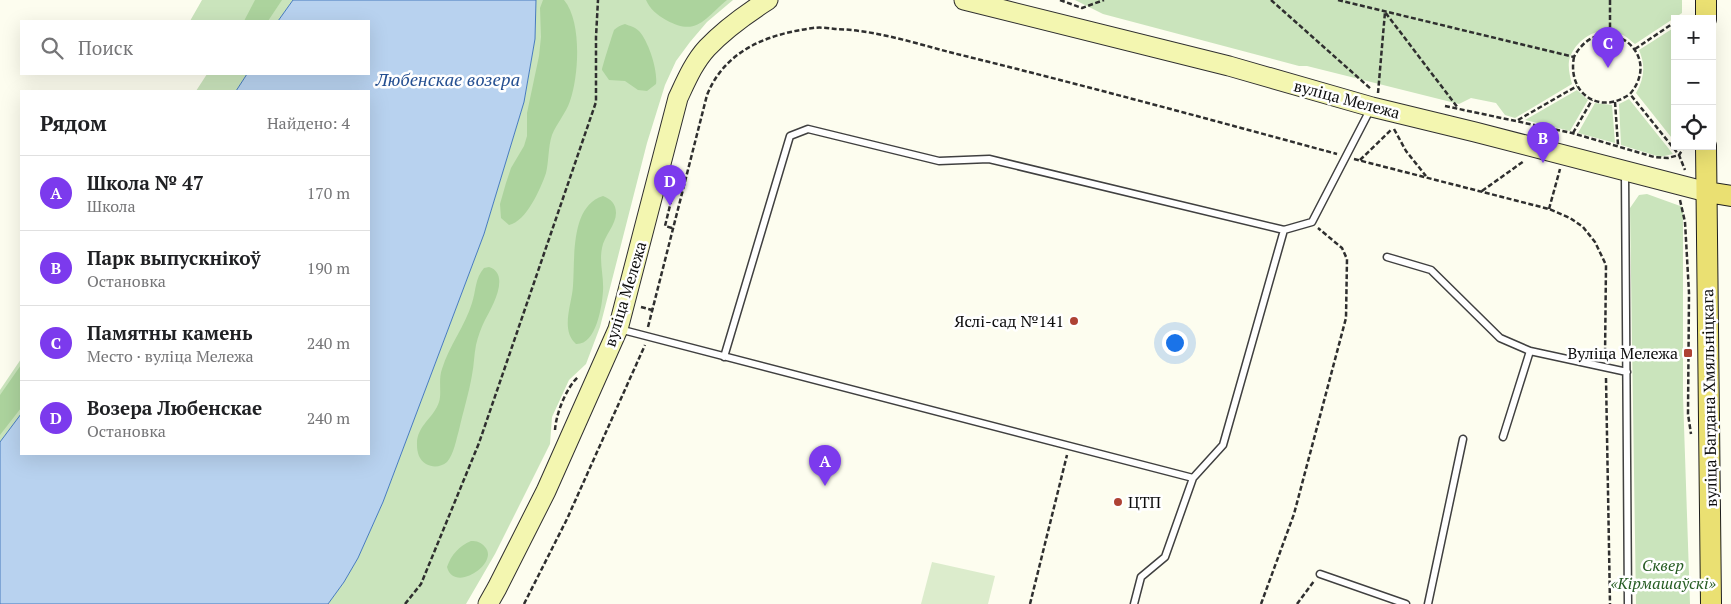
<!DOCTYPE html>
<html lang="ru">
<head>
<meta charset="utf-8">
<style>
	:root { --surface:#fff; --page:#f2f2f2; --text:#202124; --muted:#757577; --line:#e0e0e0; --accent:#7c3aed }
	body { margin:0; font-family:"PT Serif",serif; background:var(--page); color:var(--text) }
	.controls { position:absolute; right:15px; top:15px; display:grid; overflow:hidden; border-radius:0px; box-shadow:0 5px 20px #0002 }
	.controls button { width:45px; height:45px; display:grid; place-items:center; padding:0; border:0; border-bottom:1px solid var(--line); background:var(--surface); color:var(--text); font:25px sans-serif }
	.you { position:absolute; left:1174px; top:342px; width:18px; height:18px; margin:-12px; border:4px solid #fff; border-radius:50%; background:#1a73e8; box-shadow:0 0 0 8px #1a73e833 }
	.badge { display:grid; place-items:center; width:32px; height:32px; border-radius:50%; background:var(--accent); color:#fff; font-size:16px; font-weight:700 }
	.pin { position:absolute; translate:-50% -41px; filter:drop-shadow(0 1px 2px #0008) }
	.pin::after { content:''; position:absolute; top:26px; width:18px; height:15px; background:inherit; clip-path:polygon(0 0,100% 0,50% 100%) }
	.list { margin:0; padding:0; list-style:none }
	h2 { display:flex; justify-content:space-between; align-items:center; height:65px; margin:0; padding:0 20px; font-size:21px }
	h2 small { font-size:16px; font-weight:400; color:var(--muted) }
	.list li { display:grid; grid-template-columns:32px 1fr auto; gap:15px; align-items:center; box-sizing:border-box; height:75px; padding:0 20px; border-top:1px solid var(--line) }
	.list b { display:block; font-size:19px; white-space:nowrap }
	.list p { margin:0; font-size:16px; white-space:nowrap; color:var(--muted) }
	.list em { font-size:16px; font-style:normal; color:var(--muted) }
	.icon { flex:none; width:28px; height:28px; fill:none; stroke:currentColor; stroke-width:2; stroke-linecap:round; stroke-linejoin:round }
	.map { position:relative; flex:none; width:1731px; height:604px; overflow:hidden }
	.search { position:absolute; background:var(--surface); box-shadow:0 5px 20px #0002; left:20px; top:20px; width:350px; height:55px; display:flex; align-items:center; gap:12px; box-sizing:border-box; padding:0 18px; border-radius:0px; color:var(--muted); font-size:19px }
	.panel { position:absolute; background:var(--surface); box-shadow:0 5px 20px #0002; left:20px; top:90px; width:350px; height:365px; border-radius:0px }
	.map>svg:first-child { display:block }
	.green { fill:#cae4bc }
	.forest { fill:#acd39d }
	.pitch { fill:#dceccc }
	.water { fill:#b8d2ef; stroke:#477bbe }
	.lines { fill:none; stroke-linecap:round; stroke-linejoin:round }
	.lane-casing { stroke:#404040; stroke-width:9 }
	.secondary-casing { stroke:#2f2f2f; stroke-width:21 }
	.primary-casing { stroke:#1e1e1e; stroke-width:22 }
	.path { stroke:#2f2f2f; stroke-width:2.5; stroke-dasharray:5 2.5; stroke-linecap:butt }
	.lane { stroke:#fff; stroke-width:6 }
	.secondary { stroke:#f3f6b0; stroke-width:19 }
	.primary { stroke:#eae072; stroke-width:20 }
	.poi-dot { fill:#ae4234; stroke:#fff; stroke-width:2 }
	.labels { text-anchor:middle; stroke-width:5; stroke-linejoin:round; paint-order:stroke }
	.street-label { font-size:16px; fill:#0d0d0d; stroke:#fff }
	.poi-label { font-size:16px; fill:#0d0d0d; stroke:#fff; text-anchor:end }
	.park-label { font-size:16px; font-style:italic; fill:#275d24; stroke:#fff }
	.water-label { font-size:18px; font-style:italic; fill:#244f91; stroke:#fff }
</style>
</head>
<body>
<div class="map">
<svg width="1731" height="604" viewBox="0 0 1731 604">
	<rect width="100%" height="100%" fill="#fdfdef"/>
	<path class="green" d="M202 0H293L278 21H190Z
		M536 0H733L707 22 690 42 676 61 665 85 647 143 600 327 586 364 569 380 552 417 550 444 495 554 466 604H328L344 582 358 558 383 502 484 234 524 102 535 39Z
		M1075 0H1682V13L1635 44C1630 40 1625 35 1618 33 1598 25 1574 40 1569 61 1568 69 1570 76 1572 84L1515 118 1505 115 1496 103 1471 98 1459 104 1307 66H1299L1103 14Z
		M1675 27V142L1636 93C1644 79 1646 66 1639 50Z
		M207 74H247L236 91H196Z
		M1577 90 1588 100 1570 131 1525 120Z
		M1629 99 1673 154 1660 157 1621 145 1619 104Z
		M1595 103 1612 105 1615 143 1578 133Z
		M1647 194 1683 207V396L1690 604H1636L1630 208 1639 195Z
		M21 359V414L0 442V390Z"/>
	<path class="forest" d="M255 0H282L268 21H244Z
		M543 0H564C582 21 579 75 570 101 566 113 557 123 552 135 548 147 549 161 546 173 541 188 526 222 509 225L501 218 500 204 506 183 511 168 524 146 527 136V113L539 56 541 37 540 8Z
		M646 0H727C704 19 697 37 666 20 657 15 650 9 646 0Z
		M625 24C630 26 635 27 639 31 649 42 658 71 656 84L647 91 638 90 625 81 609 80 602 70C602 67 613 33 614 30 617 27 621 25 625 24Z
		M603 196C611 199 616 204 616 213 616 225 604 236 602 248 599 262 604 277 603 291 602 307 596 345 576 344 560 330 572 304 573 286 575 259 570 206 603 196Z
		M489 267C511 274 492 307 485 320 481 328 478 336 476 345 474 355 474 365 472 375 469 393 463 412 459 430 456 440 454 454 447 462 441 467 433 468 426 464 419 460 417 452 417 445 416 426 434 418 439 402 442 393 438 380 442 369 449 346 465 326 472 303 476 291 475 278 484 268Z
		M21 365V408L0 435V395Z
		M471 541C477 541 481 542 485 547 500 563 454 594 447 567 451 555 459 546 471 541Z"/>
	<path class="pitch" d="M932 562 995 576 988 604H921Z"/>
	<path class="water" d="M293 0H536L535 39 524 102 484 234 383 502 358 558 344 582 328 604H0V442L21 414V454H369V91H236L247 74H369V21H278Z"/>
	<g class="lines">
		<defs>
			<path id="lane" d="M1625 173 1628 604
				M1387 257 1431 270 1500 338 1530 351
				M619 329 1193 478
				M724 357 790 136 808 129 939 161 989 159 1284 230
				M1503 437 1530 351 1627 372
				M1320 574 1406 604
				M1134 604 1141 577 1165 557 1193 478 1223 445 1284 230 1312 222 1371 108
				M1428 604 1463 439"/>
			<path id="secondary" d="M964 0 1229 66 1372 107 1475 132 1707 192
				M488 604 497 588 546 491 618 329 678 98C686 81 694 62 707 48 725 29 746 14 768 0"/>
			<path id="primary" d="M1706 0V19
				M1706 146 1711 604
				M1707 192 1731 196"/>
		</defs>
		<use href="#lane" class="lane-casing"/>
		<use href="#secondary" class="secondary-casing"/>
		<use href="#primary" class="primary-casing"/>
		<path class="path" d="M1060 0 1082 8 1104 0
			M1271 0 1371 89
			M1338 0 1574 57C1600 7 1666 51 1630 94L1679 155 1685 146
			M1680 19 1686 15
			M1610 35V0
			M1635 49 1675 22
			M1574 57C1567 93 1599 116 1630 94
			M1378 93 1385 12 1458 108
			M1615 102 1618 145
			M1445 106 1572 133 1654 157 1668 158 1679 155 1685 170
			M1518 120 1577 86
			M1394 129 1406 151 1426 176
			M1573 133 1592 100
			M1354 159 1549 209 1570 218 1583 227 1595 242 1606 265 1605 358
			M1360 160 1392 129
			M1482 191 1524 161
			M1680 200 1685 222 1689 293 1688 414 1691 434
			M1549 209 1560 169
			M672 228 665 226 674 189 682 191
			M641 307 652 310
			M648 327 707 95C725 50 768 34 813 28 820 27 828 28 835 29 878 30 920 45 961 55 1087 86 1212 120 1337 154
			M1606 378 1610 604
			M555 430C556 414 566 388 578 377
			M405 604 421 584 479 443 596 102V37L598 0
			M524 604 567 519 645 345
			M1030 604 1067 455
			M1261 604 1294 514 1346 318 1347 259 1342 248 1318 228
			M1297 604 1314 581"/>
		<use href="#lane" class="lane"/>
		<use href="#secondary" class="secondary"/>
		<use href="#primary" class="primary"/>
	</g>
	<g class="poi-dot">
		<circle cx="1074" cy="321" r="5"/>
		<rect x="1683" y="348" width="10" height="10" rx="2.5"/>
		<circle cx="1118" cy="502" r="5"/>
	</g>
	<g class="labels">
		<g class="street-label">
			<text transform="translate(1347 99) rotate(15)" y="6">вуліца Мележа</text>
			<text transform="translate(625 294) rotate(-73)" y="6">вуліца Мележа</text>
			<text transform="translate(1709 398) rotate(-91)" y="6">вуліца Багдана Хмяльніцкага</text>
		</g>
		<g class="poi-label">
			<text x="1064" y="327">Яслі-сад №141</text>
			<text x="1678" y="359">Вуліца Мележа</text>
			<text x="1128" y="508" text-anchor="start">ЦТП</text>
		</g>
		<g class="park-label">
			<text x="1663" y="571">Сквер<tspan x="1663" dy="18">«Кірмашаўскі»</tspan></text>
		</g>
		<g class="water-label">
			<text x="448" y="86">Любенскае возера</text>
		</g>
	</g>
</svg>
<div class="controls">
<button>+</button>
<button>−</button>
<button><svg class="icon" aria-label="locate" viewBox="0 0 24 24"><circle cx="12" cy="12" r="6"/><path d="M12 2v4M12 18v4M2 12h4M18 12h4"/></svg></button>
</div>
<div class="you"></div>
<div class="pin badge" style="left:825px;top:486px">A</div>
<div class="pin badge" style="left:1543px;top:163px">B</div>
<div class="pin badge" style="left:1608px;top:68px">C</div>
<div class="pin badge" style="left:670px;top:206px">D</div>
<div class="search"><svg class="icon" aria-label="search" viewBox="0 0 24 24"><circle cx="10" cy="10" r="6"/><path d="M15 15l6 6"/></svg>Поиск</div>
<section class="panel">
<h2>Рядом<small>Найдено: 4</small></h2>
<ul class="list">
<li><span class="badge">A</span><div><b>Школа № 47</b><p>Школа</p></div><em>170 m</em></li>
<li><span class="badge">B</span><div><b>Парк выпускнікоў</b><p>Остановка</p></div><em>190 m</em></li>
<li><span class="badge">C</span><div><b>Памятны камень</b><p>Место · вуліца Мележа</p></div><em>240 m</em></li>
<li><span class="badge">D</span><div><b>Возера Любенскае</b><p>Остановка</p></div><em>240 m</em></li>
</ul>
</section>
</div>
</body>
</html>
